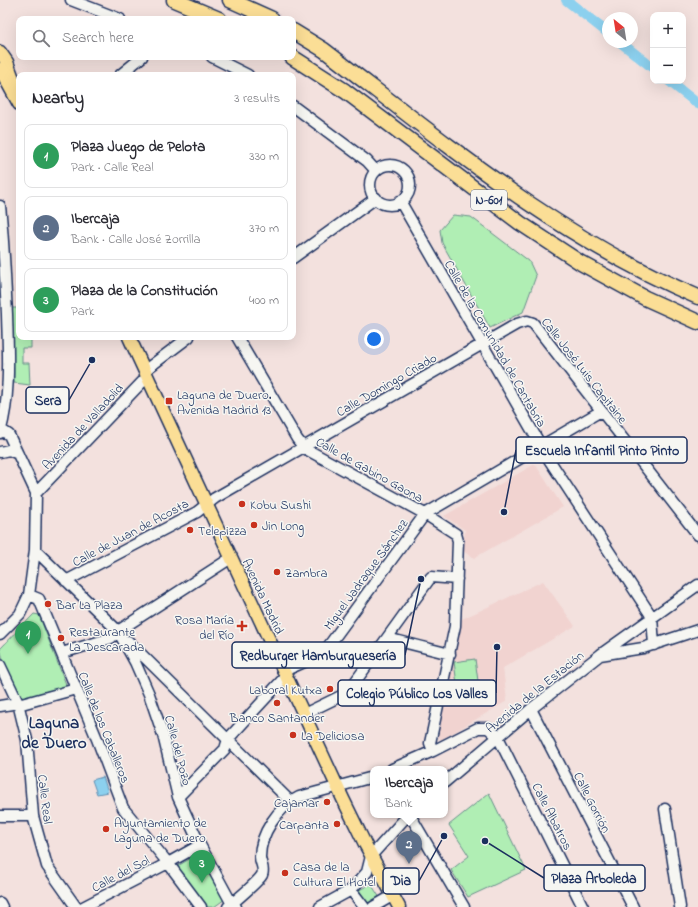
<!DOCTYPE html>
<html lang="en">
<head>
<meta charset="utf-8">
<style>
	:root { --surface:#fff; --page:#f2f2f3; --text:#2b2b33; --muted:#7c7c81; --line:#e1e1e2; --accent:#0b8043 }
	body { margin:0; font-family:"Indie Flower",sans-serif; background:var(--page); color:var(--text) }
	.controls { position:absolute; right:12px; top:12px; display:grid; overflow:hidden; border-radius:8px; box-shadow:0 4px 16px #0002 }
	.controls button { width:36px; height:36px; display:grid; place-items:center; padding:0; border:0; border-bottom:1px solid var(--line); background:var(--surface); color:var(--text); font:20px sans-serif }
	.compass { position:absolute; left:602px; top:12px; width:36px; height:36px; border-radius:50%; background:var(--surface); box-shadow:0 4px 16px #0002; rotate:330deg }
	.you { position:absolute; left:374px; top:339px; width:14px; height:14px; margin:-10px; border:3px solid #fff; border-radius:50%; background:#1a73e8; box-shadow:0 0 0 6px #1a73e833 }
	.badge { display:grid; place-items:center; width:26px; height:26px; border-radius:50%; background:var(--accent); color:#fff; font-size:13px; font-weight:700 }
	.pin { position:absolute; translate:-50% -33px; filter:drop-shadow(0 1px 2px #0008) }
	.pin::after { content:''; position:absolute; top:21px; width:14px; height:12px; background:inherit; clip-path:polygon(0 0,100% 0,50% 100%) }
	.popup { position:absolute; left:370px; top:766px; width:78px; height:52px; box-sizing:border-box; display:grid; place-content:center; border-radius:8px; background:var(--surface); filter:drop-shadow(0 1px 3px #0005); font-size:13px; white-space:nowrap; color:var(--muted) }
	.popup b { font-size:15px; color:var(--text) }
	.popup::after { content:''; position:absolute; left:50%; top:100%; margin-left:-8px; border:8px solid transparent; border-top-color:var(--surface) }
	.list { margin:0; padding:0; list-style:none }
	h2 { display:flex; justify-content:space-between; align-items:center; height:52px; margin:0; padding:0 16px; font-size:17px }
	h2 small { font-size:13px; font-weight:400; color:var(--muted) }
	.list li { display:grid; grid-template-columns:26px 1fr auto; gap:12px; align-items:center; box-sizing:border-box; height:64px; margin:0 8px 8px; padding:0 8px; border:1px solid var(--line); border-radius:8px }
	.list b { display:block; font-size:15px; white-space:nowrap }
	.list p { margin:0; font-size:13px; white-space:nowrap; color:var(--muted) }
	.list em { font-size:13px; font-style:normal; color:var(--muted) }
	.icon { flex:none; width:22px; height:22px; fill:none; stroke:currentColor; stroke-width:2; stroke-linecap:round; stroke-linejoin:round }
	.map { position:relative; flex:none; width:698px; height:907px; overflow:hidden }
	.search { position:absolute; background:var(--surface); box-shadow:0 4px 16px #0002; left:16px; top:16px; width:280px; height:44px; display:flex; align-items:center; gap:10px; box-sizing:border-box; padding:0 14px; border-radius:8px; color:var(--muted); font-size:15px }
	.panel { position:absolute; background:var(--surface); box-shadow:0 4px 16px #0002; left:16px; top:72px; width:280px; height:268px; border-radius:8px }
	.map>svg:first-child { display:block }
	.built { fill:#f1d3d0 }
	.green { fill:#b0eeb4; stroke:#668e89 }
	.water { fill:#8cd0ee; stroke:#5f90b4 }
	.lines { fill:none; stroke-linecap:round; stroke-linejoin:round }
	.canal { stroke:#8cd0ee; stroke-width:10 }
	.minor-casing { stroke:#1b2f5e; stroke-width:13 }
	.major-casing { stroke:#1b2f5e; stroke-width:15 }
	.highway-casing { stroke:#1b2f5e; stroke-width:17 }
	.minor { stroke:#f6f6f2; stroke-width:10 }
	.major { stroke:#fbde96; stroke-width:12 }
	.highway { stroke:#fbde96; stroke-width:14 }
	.poi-dot { fill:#c8321e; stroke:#f6f6f2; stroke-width:1.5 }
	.labels { text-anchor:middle; stroke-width:3; stroke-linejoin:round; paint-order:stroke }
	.shield { fill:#f6f6f2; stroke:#5d6b8a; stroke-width:1 }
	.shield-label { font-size:12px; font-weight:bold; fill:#1b2f5e }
	.street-label { font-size:13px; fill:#1b2f5e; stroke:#f6f6f2 }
	.poi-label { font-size:13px; fill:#1b2f5e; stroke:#f6f6f2; text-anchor:start }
	.district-label { font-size:17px; font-weight:bold; fill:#1b2f5e; stroke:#f6f6f2 }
	.leader { fill:none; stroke:#1b2f5e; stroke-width:1.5 }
	.callout-dot { fill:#1b2f5e; stroke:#f6f6f2; stroke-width:1.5 }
	.callout { fill:#f6f6f2; stroke:#1b2f5e; stroke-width:1.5 }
	.callout-label { font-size:14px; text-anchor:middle; font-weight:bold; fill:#1b2f5e }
</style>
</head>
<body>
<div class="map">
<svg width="698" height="907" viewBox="0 0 698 907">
	<rect width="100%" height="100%" fill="#f3e1de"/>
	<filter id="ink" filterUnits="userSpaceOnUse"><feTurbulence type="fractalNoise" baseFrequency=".025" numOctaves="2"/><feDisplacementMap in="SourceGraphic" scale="8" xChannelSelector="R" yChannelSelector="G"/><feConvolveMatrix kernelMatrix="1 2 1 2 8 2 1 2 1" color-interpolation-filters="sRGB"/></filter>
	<g filter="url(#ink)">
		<path class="built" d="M535 464 563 507 474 558 463 551 465 530 444 516Z
			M543 581 575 626 503 668 507 701 441 740 436 734 459 634 460 620Z"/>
		<path class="green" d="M453 215 471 217 529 261 536 276 523 312 490 328 442 243 440 230Z
			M12 308H19V337H31V348H22V363H29L30 385 14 383Z
			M34 614 39 615 67 687 22 699 3 659 0 649Z
			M475 659 481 703 460 706 454 662Z
			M489 793 526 870 468 897 451 870 469 856 449 825Z
			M198 854 225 899 214 907H206L176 867Z
			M371 884 380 898 368 905 359 890Z"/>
		<path class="water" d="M103 777 108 792 97 794 92 780Z"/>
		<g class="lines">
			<path class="canal" d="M566 0 608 33
				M620 42 653 68
				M669 81 698 104"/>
			<defs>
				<path id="minor" d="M71 0 120 19
					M212 57 248 75
					M120 75 142 57
					M293 106 367 161 376 171
					M370 185a20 20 0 1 1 40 0a20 20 0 1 1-40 0Z
					M400 201 548 458 652 617 654 645
					M0 206C4 242 5 278 7 314 8 353 11 394 0 433
					M293 258 376 198
					M237 337 297 439 304 448 425 514 456 534 458 541 455 626 430 743 433 751
					M144 371 189 337
					M0 429 9 435 36 493 35 550 29 595 20 614 0 634
					M0 452 9 450 18 454
					M36 493 147 377
					M35 550 118 631 135 662 149 694 163 735 178 797 200 845
					M66 581 197 512 215 498 517 324 527 321 533 323 698 535
					M29 595 39 599 97 739 123 808 168 863 83 907
					M387 638 431 577 457 579
					M128 641 290 801
					M62 653 111 638 118 631 231 558
					M601 654 698 585
					M0 665 18 703 27 740 33 816 47 866 76 907
					M284 671 320 655 327 648 425 514 601 411
					M18 705 76 689
					M0 706 18 703
					M531 709 633 907
					M304 714 347 693 387 638 450 654
					M392 769 433 751 478 728H488L498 737 583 907
					M445 782 531 709 600 655 643 648 698 630
					M178 797 225 749 228 739 286 676
					M665 809 680 907
					M410 815 464 907
					M0 816H33
					M351 890 364 907
					M0 903 2 907
					M201 907 168 863 200 845 232 904 236 907
					M228 907C235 901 258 882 262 875 265 868 260 863 260 857 260 834 278 807 299 797L373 777
					M320 907 351 890 367 872 371 856 408 815
					M373 907 392 896"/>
				<path id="major" d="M0 52 7 62 19 95
					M0 69 19 104
					M129 337 343 799 365 844 399 907"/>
				<path id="highway" d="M174 0 219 19
					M230 0 272 19
					M293 31 324 50C443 141 558 238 698 297
					M292 57 345 91 520 223 581 263 645 298 698 322"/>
			</defs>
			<use href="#minor" class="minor-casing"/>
			<use href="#major" class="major-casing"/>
			<use href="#highway" class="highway-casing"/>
			<use href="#minor" class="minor"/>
			<use href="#major" class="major"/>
			<use href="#highway" class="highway"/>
		</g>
	</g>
	<g class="poi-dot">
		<rect x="165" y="397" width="8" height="8" rx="2"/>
		<circle cx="242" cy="504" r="4"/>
		<circle cx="254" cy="525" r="4"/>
		<circle cx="190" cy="530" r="4"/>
		<circle cx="277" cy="572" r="4"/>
		<circle cx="48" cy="604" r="4"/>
		<path d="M240 620h4v4h4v4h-4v4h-4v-4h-4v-4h4z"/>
		<circle cx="61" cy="638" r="4"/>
		<circle cx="330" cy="689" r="4"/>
		<circle cx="277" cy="703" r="4"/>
		<circle cx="293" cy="735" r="4"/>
		<circle cx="327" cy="802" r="4"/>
		<circle cx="337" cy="824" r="4"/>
		<circle cx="106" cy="829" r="4"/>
		<circle cx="285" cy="873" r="4"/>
	</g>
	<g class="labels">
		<rect class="shield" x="471" y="190" width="36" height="20" rx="3"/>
		<g class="shield-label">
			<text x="489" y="204">N-601</text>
		</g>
		<g class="street-label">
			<text transform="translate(496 343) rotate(60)" y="5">Calle de la Comunidad de Cantabria</text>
			<text transform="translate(585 370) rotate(52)" y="5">Calle José Luis Capitaine</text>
			<text transform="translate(386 384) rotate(-30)" y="5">Calle Domingo Criado</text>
			<text transform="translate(82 426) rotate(-47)" y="5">Avenida de Valladolid</text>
			<text transform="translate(370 469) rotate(29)" y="5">Calle de Gabino Gaona</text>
			<text transform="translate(130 532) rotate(-28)" y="5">Calle de Juan de Acosta</text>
			<text transform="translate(365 574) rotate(-54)" y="5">Miguel Jadraque Sánchez</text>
			<text transform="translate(264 596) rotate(65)" y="5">Avenida Madrid</text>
			<text transform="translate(534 691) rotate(-39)" y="5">Avenida de la Estación</text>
			<text transform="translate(105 727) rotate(68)" y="5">Calle de los Caballeros</text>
			<text transform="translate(179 750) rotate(75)" y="5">Calle del Pozo</text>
			<text transform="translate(46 799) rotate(83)" y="5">Calle Real</text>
			<text transform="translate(593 802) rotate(63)" y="5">Calle Gorrión</text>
			<text transform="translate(553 816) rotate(63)" y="5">Calle Albatros</text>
			<text transform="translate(120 873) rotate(-28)" y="5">Calle del Sol</text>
		</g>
		<g class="poi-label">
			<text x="177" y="399">Laguna de Duero.<tspan x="177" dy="15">Avenida Madrid 13</tspan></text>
			<text x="250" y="509">Kobu Sushi</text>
			<text x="262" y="530">Jin Long</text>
			<text x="198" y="535">Telepizza</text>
			<text x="285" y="577">Zambra</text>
			<text x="56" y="609">Bar La Plaza</text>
			<text x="234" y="624" text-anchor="end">Rosa María<tspan x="234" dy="15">del Río</tspan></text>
			<text x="69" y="636">Restaurante<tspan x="69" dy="15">La Descarada</tspan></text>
			<text x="322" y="694" text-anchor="end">Laboral Kutxa</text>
			<text x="277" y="722" text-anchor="middle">Banco Santander</text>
			<text x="301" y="740">La Deliciosa</text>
			<text x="319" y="807" text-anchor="end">Cajamar</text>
			<text x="114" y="827">Ayuntamiento de<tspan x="114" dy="15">Laguna de Duero</tspan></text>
			<text x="329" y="829" text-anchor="end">Carpanta</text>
			<text x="293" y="871">Casa de la<tspan x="293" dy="15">Cultura El Hotel</tspan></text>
		</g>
		<g class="district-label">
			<text x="54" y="728">Laguna<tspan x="54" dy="20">de Duero</tspan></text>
		</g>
	</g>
	<path class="leader" d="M92 360L69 400M504 512L516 450M421 579L405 655M497 647L496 693M485 841L544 878M444 836L419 881"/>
	<g class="callout-dot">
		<circle cx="92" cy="360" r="4"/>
		<circle cx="504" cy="512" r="4"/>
		<circle cx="421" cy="579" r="4"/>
		<circle cx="497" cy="647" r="4"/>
		<circle cx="485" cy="841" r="4"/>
		<circle cx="444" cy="836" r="4"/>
	</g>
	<g class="callout">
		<rect x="26" y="387" width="43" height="26" rx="4"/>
		<rect x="516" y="437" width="171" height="26" rx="4"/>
		<rect x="232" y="642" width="173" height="26" rx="4"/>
		<rect x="338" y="680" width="158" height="26" rx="4"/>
		<rect x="544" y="865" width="101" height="26" rx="4"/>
		<rect x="383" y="868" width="36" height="26" rx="4"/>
	</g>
	<g class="callout-label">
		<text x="48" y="405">Sera</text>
		<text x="602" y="455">Escuela Infantil Pinto Pinto</text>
		<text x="318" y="660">Redburger Hamburguesería</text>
		<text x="417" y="698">Colegio Público Los Valles</text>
		<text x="594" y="883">Plaza Arboleda</text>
		<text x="401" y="885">Dia</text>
	</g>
</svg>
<div class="controls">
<button>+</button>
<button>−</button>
</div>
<svg class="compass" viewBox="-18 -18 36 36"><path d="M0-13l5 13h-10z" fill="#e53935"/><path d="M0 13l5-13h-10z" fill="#7c7c81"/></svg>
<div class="you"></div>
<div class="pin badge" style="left:28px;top:654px;background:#2e9e5b">1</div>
<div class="pin badge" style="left:409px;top:864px;background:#5c6f8a">2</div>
<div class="popup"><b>Ibercaja</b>Bank</div>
<div class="pin badge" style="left:202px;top:883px;background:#2e9e5b">3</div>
<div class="search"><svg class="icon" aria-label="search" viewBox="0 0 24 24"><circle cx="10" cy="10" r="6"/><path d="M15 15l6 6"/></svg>Search here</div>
<section class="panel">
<h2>Nearby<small>3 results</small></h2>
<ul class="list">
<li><span class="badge" style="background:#2e9e5b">1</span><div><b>Plaza Juego de Pelota</b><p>Park · Calle Real</p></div><em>330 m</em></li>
<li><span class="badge" style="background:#5c6f8a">2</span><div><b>Ibercaja</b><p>Bank · Calle José Zorrilla</p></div><em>370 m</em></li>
<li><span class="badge" style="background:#2e9e5b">3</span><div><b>Plaza de la Constitución</b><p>Park</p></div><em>400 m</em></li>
</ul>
</section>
</div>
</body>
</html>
